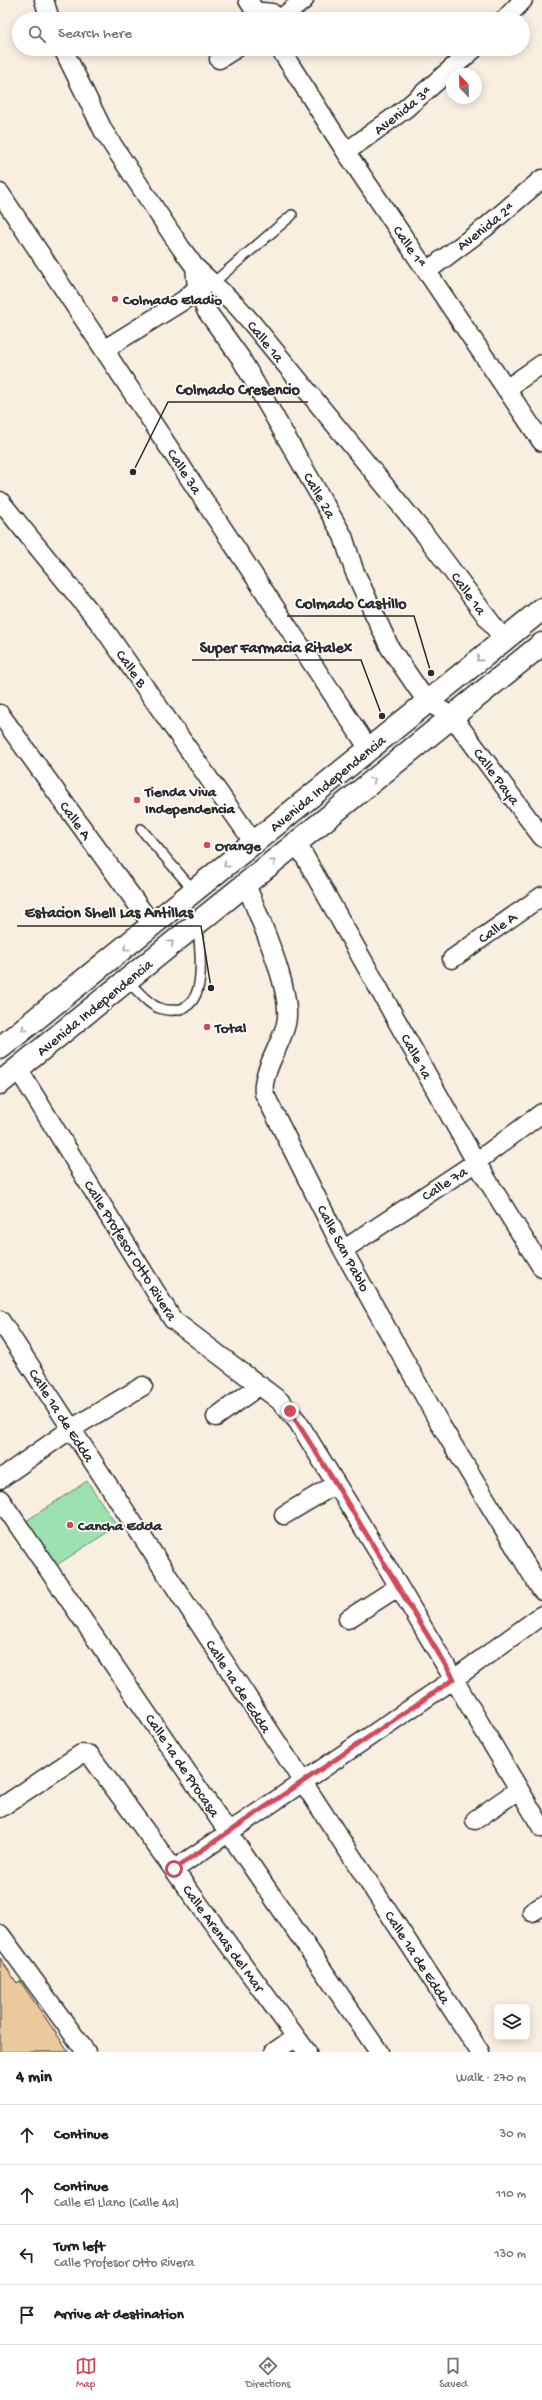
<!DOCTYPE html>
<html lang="en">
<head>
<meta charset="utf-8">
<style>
	:root { --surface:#fff; --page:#f6f6f6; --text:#202124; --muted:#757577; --line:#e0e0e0; --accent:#d1495b }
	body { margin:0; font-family:"Gochi Hand",sans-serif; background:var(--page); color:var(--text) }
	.controls { position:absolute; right:12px; bottom:12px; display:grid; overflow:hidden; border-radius:6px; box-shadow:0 2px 10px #0003 }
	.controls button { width:36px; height:36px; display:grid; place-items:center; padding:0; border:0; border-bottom:1px solid var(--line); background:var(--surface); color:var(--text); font:20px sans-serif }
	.compass { position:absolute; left:446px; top:68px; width:36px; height:36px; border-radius:50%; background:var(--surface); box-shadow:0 2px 10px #0003; rotate:337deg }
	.stop { position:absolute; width:12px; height:12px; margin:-9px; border:3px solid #d1495b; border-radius:50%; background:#fff }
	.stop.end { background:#d1495b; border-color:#fff; box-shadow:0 1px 4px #0008 }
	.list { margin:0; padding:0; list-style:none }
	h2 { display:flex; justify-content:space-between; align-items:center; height:52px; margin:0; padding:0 16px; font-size:17px }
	h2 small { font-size:13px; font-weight:400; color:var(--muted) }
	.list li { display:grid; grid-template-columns:26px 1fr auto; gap:12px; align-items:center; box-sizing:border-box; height:60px; padding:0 16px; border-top:1px solid var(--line) }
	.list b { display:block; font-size:15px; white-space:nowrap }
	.list p { margin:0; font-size:13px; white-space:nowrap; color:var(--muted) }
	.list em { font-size:13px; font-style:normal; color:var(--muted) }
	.icon { flex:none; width:22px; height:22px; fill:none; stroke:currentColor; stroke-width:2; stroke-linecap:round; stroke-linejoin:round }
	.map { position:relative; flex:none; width:542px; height:2052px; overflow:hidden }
	.search { position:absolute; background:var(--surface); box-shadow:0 2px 10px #0003; left:12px; right:12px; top:12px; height:44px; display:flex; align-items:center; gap:10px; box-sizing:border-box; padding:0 14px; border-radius:22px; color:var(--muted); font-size:15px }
	.sheet { height:292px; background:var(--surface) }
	nav { display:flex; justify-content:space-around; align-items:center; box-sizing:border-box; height:56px; border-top:1px solid var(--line); background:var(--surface); font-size:11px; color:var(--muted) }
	nav a { display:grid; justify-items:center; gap:2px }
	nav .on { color:var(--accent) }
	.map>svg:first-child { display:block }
	.green { fill:#9be2b0; stroke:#63866e }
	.building { fill:#eac99c; stroke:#2b2b2b }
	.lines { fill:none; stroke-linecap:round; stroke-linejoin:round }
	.service-casing { stroke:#2b2b2b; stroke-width:12 }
	.minor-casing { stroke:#2b2b2b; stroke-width:21 }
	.secondary-casing { stroke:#2b2b2b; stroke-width:25 }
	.service { stroke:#fff; stroke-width:9 }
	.minor { stroke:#fff; stroke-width:18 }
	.secondary { stroke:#fff; stroke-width:22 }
	.oneway { stroke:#a0a0a0 }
	.route { stroke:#d1495b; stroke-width:5 }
	.poi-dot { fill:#d1495b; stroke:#fff; stroke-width:1.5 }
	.labels { text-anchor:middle; stroke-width:3.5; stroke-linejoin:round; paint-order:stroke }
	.street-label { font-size:15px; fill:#2b2b2b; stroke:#fff }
	.poi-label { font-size:15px; font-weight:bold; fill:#2b2b2b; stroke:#fff; text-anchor:start }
	.leader { fill:none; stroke:#2b2b2b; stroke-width:1.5 }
	.callout-dot { fill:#2b2b2b; stroke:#fff; stroke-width:1.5 }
	.callout-label { font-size:16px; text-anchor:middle; font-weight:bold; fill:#2b2b2b; stroke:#fff; stroke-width:3.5; stroke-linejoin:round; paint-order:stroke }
</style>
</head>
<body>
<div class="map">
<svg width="542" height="2052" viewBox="0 0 542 2052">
	<rect width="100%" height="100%" fill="#f9efe1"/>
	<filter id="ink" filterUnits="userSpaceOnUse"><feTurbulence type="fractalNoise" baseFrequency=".025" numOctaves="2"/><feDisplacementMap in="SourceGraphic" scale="8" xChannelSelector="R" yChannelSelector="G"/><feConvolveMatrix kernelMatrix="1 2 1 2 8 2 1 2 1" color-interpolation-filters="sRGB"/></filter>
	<g filter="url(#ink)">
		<path class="green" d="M87 1481 117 1526 52 1568 23 1523Z"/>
		<path class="building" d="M0 1958 17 1983 20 1981 69 2052H0Z"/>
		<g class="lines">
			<defs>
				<path id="service" d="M213 283 292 215
					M141 829 194 891
					M126 980C136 988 147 1004 159 1008 167 1011 173 1011 180 1009 209 1002 199 947 198 925"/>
				<path id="minor" d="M44 0 50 19
					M248 0 257 14
					M251 19 262 12 272 13 278 19
					M280 19 304 0
					M505 19 523 0
					M63 49 104 132 181 248 195 267 236 305 251 322 426 536 504 640
					M280 49 346 152 542 442
					M219 59 235 49
					M346 152 405 109 474 49
					M0 193 369 749
					M195 267 197 288 206 310 240 357 343 536 354 570 390 648 427 702 452 716 542 837
					M427 271 486 227 542 179
					M107 352 113 344 184 300 197 288
					M506 389 542 364
					M0 501 102 626 254 843
					M0 714 153 926
					M297 843 476 1162 542 1268
					M246 884C258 916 294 992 286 1024 281 1045 261 1073 264 1093L343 1250 440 1424 542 1591
					M452 959 542 896
					M18 1069 173 1320 280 1401 298 1422 380 1555 542 1828
					M343 1250 476 1162 542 1113
					M0 1320 480 2052
					M216 1417 260 1385
					M0 1479 71 1429 143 1386
					M0 1499 379 2052
					M284 1515 336 1484
					M348 1619 398 1587
					M0 1808 81 1754 90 1755 307 2052
					M475 1820 518 1790
					M175 1869 454 1679 542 1615
					M532 1912 542 1906
					M0 1934 86 2052
					M274 2052 296 2037"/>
				<path id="secondary" d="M0 1048 542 609
					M0 1083 542 644"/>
			</defs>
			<use href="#service" class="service-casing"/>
			<use href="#minor" class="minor-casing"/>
			<use href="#secondary" class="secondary-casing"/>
			<use href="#service" class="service"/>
			<use href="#minor" class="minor"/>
			<use href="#secondary" class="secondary"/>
		</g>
		<defs><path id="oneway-chevron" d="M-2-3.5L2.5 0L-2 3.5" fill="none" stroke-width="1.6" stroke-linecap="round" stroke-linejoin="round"/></defs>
		<g class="oneway">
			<use href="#oneway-chevron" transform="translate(479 659) rotate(140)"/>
			<use href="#oneway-chevron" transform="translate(373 780) rotate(-39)"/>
			<use href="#oneway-chevron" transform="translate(273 862) rotate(-39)"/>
			<use href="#oneway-chevron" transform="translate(226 865) rotate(141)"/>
			<use href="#oneway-chevron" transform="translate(171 943) rotate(-39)"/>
			<use href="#oneway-chevron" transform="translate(126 948) rotate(141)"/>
			<use href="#oneway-chevron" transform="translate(24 1029) rotate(141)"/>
		</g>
	</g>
	<g class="lines" filter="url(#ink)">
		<path class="route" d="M174 1869 454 1679 336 1484 290 1411"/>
	</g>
	<g class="poi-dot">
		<circle cx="115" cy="299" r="4"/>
		<circle cx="137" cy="800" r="4"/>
		<circle cx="207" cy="845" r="4"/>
		<circle cx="207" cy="1027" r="4"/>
		<circle cx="70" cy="1525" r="4"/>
	</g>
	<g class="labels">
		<g class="street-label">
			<text transform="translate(402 110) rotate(-38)" y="5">Avenida 3ª</text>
			<text transform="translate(485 226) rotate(-38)" y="5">Avenida 2ª</text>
			<text transform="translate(410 246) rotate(56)" y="5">Calle 1ª</text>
			<text transform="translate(266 341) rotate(51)" y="5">Calle 1a</text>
			<text transform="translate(185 471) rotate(57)" y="5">Calle 3a</text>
			<text transform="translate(320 495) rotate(60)" y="5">Calle 2a</text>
			<text transform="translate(469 593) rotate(54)" y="5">Calle 1a</text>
			<text transform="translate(132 668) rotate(55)" y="5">Calle B</text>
			<text transform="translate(497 776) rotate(53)" y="5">Calle Paya</text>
			<text transform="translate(327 783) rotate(-39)" y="5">Avenida Independencia</text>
			<text transform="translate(76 820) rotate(54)" y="5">Calle A</text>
			<text transform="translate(497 927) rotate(-35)" y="5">Calle A</text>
			<text transform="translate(94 1007) rotate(-39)" y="5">Avenida Independencia</text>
			<text transform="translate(417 1056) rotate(61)" y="5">Calle 1a</text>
			<text transform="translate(444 1183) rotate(-33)" y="5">Calle 7a</text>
			<text transform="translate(344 1248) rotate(62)" y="5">Calle San Pablo</text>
			<text transform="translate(131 1250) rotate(58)" y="5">Calle Profesor Otto Rivera</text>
			<text transform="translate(62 1415) rotate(57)" y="5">Calle 1a de Edda</text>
			<text transform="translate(239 1686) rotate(57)" y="5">Calle 1a de Edda</text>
			<text transform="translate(183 1765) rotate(56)" y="5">Calle 1a de Procasa</text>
			<text transform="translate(224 1938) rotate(54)" y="5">Calle Arenas del Mar</text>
			<text transform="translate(418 1957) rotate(57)" y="5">Calle 1a de Edda</text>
		</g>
		<g class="poi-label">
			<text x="123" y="304">Colmado Eladio</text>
			<text x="145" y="796">Tienda Viva<tspan x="145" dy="17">Independencia</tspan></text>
			<text x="215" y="850">Orange</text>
			<text x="215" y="1032">Total</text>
			<text x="78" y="1530">Cancha Edda</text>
		</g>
	</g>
	<path class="leader" d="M133 472L168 402H308M431 673L414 616H287M382 716L361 660H192M211 988L201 926H17"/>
	<g class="callout-dot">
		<circle cx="133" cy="472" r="4"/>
		<circle cx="431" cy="673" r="4"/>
		<circle cx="382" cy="716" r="4"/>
		<circle cx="211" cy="988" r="4"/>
	</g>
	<g class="callout-label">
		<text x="238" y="394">Colmado Cresencio</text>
		<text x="351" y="608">Colmado Castillo</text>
		<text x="276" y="652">Super Farmacia Ritalex</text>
		<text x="109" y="917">Estacion Shell Las Antillas</text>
	</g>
</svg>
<div class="controls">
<button><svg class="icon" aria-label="layers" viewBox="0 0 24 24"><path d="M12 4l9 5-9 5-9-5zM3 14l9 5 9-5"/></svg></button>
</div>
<svg class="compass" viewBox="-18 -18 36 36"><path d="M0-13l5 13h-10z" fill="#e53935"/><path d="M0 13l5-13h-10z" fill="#757577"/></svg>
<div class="stop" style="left:174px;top:1869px"></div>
<div class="stop end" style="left:290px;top:1411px"></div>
<div class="search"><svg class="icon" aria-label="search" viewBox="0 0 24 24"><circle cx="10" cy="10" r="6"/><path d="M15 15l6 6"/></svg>Search here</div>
</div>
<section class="sheet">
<h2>4 min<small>Walk · 270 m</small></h2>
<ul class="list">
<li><svg class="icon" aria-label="ahead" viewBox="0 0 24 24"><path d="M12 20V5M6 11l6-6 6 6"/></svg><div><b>Continue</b></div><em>30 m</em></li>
<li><svg class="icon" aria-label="ahead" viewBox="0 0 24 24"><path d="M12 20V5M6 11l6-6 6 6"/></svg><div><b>Continue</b><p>Calle El Llano (Calle 4a)</p></div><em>110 m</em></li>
<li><svg class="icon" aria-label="left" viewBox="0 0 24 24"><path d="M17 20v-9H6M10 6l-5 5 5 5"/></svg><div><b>Turn left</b><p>Calle Profesor Otto Rivera</p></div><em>130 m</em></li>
<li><svg class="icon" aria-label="arrive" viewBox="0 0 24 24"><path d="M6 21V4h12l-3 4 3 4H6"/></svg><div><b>Arrive at destination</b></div></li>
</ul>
</section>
<nav>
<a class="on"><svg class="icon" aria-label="map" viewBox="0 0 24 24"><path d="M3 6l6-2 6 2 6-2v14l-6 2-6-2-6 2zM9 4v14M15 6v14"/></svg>Map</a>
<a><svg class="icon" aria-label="directions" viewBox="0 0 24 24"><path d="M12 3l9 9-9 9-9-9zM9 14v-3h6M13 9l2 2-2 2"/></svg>Directions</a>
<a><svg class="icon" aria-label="saved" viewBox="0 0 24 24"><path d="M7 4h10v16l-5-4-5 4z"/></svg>Saved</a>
</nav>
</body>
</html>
